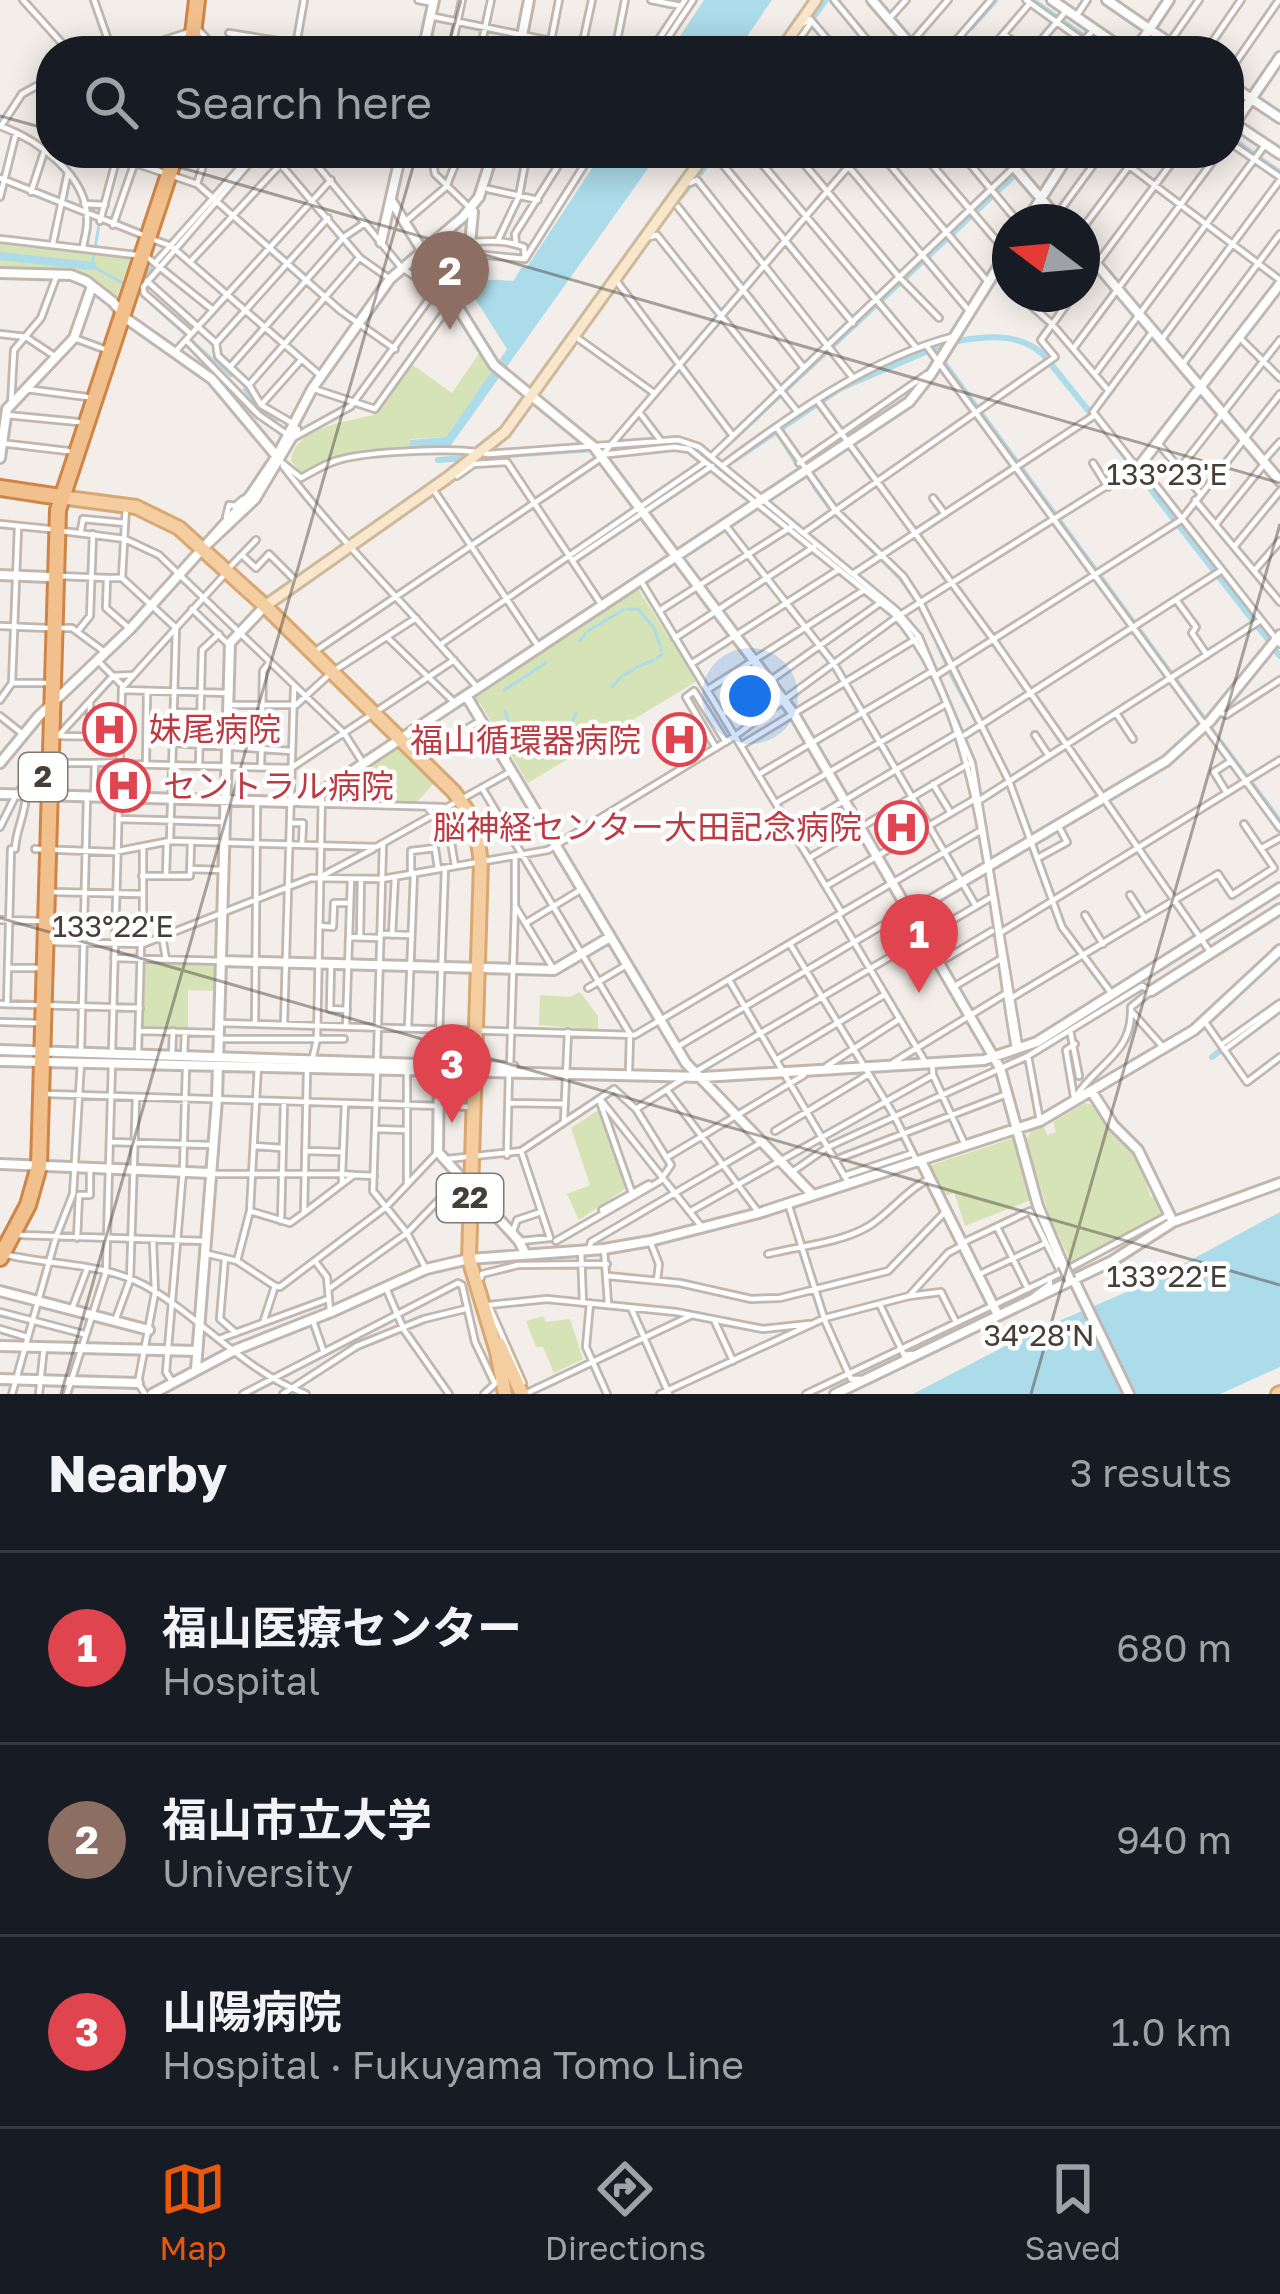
<!DOCTYPE html>
<html lang="en">
<head>
<meta charset="utf-8">
<style>
	:root { --surface:#171b24; --page:#20242c; --text:#f1f3f6; --muted:#9ea1a6; --line:#363941; --accent:#ea580c }
	body { margin:0; font-family:"Golos Text","Noto Sans JP",sans-serif; background:var(--page); color:var(--text) }
	.compass { position:absolute; left:992px; top:204px; width:108px; height:108px; border-radius:50%; background:var(--surface); box-shadow:0 6px 30px #0003; rotate:286deg }
	.you { position:absolute; left:750px; top:696px; width:42px; height:42px; margin:-30px; border:9px solid #fff; border-radius:50%; background:#1a73e8; box-shadow:0 0 0 18px #1a73e833 }
	.badge { display:grid; place-items:center; width:78px; height:78px; border-radius:50%; background:var(--accent); color:#fff; font-size:39px; font-weight:700 }
	.pin { position:absolute; translate:-50% -99px; filter:drop-shadow(0 3px 6px #0008) }
	.pin::after { content:''; position:absolute; top:63px; width:42px; height:36px; background:inherit; clip-path:polygon(0 0,100% 0,50% 100%) }
	.list { margin:0; padding:0; list-style:none }
	h2 { display:flex; justify-content:space-between; align-items:center; height:156px; margin:0; padding:0 48px; font-size:51px }
	h2 small { font-size:39px; font-weight:400; color:var(--muted) }
	.list li { display:grid; grid-template-columns:78px 1fr auto; gap:36px; align-items:center; box-sizing:border-box; height:192px; padding:0 48px; border-top:3px solid var(--line) }
	.list b { display:block; font-size:45px; white-space:nowrap }
	.list p { margin:0; font-size:39px; white-space:nowrap; color:var(--muted) }
	.list em { font-size:39px; font-style:normal; color:var(--muted) }
	.icon { flex:none; width:66px; height:66px; fill:none; stroke:currentColor; stroke-width:2; stroke-linecap:round; stroke-linejoin:round }
	.map { position:relative; flex:none; width:1280px; height:1394px; overflow:hidden }
	.search { position:absolute; background:var(--surface); box-shadow:0 6px 30px #0003; left:36px; right:36px; top:36px; height:132px; display:flex; align-items:center; gap:30px; box-sizing:border-box; padding:0 42px; border-radius:48px; color:var(--muted); font-size:45px }
	.sheet { height:732px; background:var(--surface) }
	nav { display:flex; justify-content:space-around; align-items:center; box-sizing:border-box; height:168px; border-top:3px solid var(--line); background:var(--surface); font-size:33px; color:var(--muted) }
	nav a { display:grid; justify-items:center; gap:6px }
	nav .on { color:var(--accent) }
	.map>svg:first-child { display:block }
	.green { fill:#d6e3b6 }
	.water { fill:#acdbe9 }
	.lines { fill:none; stroke-linecap:round; stroke-linejoin:round }
	.stream { stroke:#acdbe9; stroke-width:3 }
	.canal { stroke:#acdbe9; stroke-width:6 }
	.river { stroke:#acdbe9; stroke-width:8 }
	.minor-casing { stroke:#c0b7b0; stroke-width:10 }
	.tertiary-casing { stroke:#c0b7b0; stroke-width:14 }
	.secondary-casing { stroke:#ceb99d; stroke-width:15 }
	.primary-casing { stroke:#d8a872; stroke-width:18 }
	.trunk-casing { stroke:#ce8648; stroke-width:20 }
	.minor { stroke:#fff; stroke-width:4.5 }
	.tertiary { stroke:#fff; stroke-width:8 }
	.secondary { stroke:#f9e7cd; stroke-width:9 }
	.primary { stroke:#f4cea1; stroke-width:12 }
	.trunk { stroke:#f2c08c; stroke-width:14 }
	.tertiary-bridge-casing { stroke:#c0b7b0; stroke-width:14; stroke-linecap:butt }
	.tertiary-bridge { stroke:#fff; stroke-width:8 }
	.ticks { fill:none; stroke:#463e38; stroke-width:3; stroke-opacity:0.45 }
	.labels { text-anchor:middle; stroke-width:9; stroke-linejoin:round; paint-order:stroke }
	.shield { fill:#fff; stroke:#7e7874; stroke-width:3 }
	.shield-label { font-size:30px; font-weight:bold; fill:#463e38 }
	.health-label { font-size:33px; fill:#be3a42; stroke:#fff; text-anchor:start }
	.ticks-label { font-size:30px; text-anchor:middle; fill:#463e38; stroke:#fff; stroke-width:9; stroke-linejoin:round; paint-order:stroke }
</style>
</head>
<body>
<div class="map">
<svg width="1280" height="1394" viewBox="0 0 1280 1394">
	<rect width="100%" height="100%" fill="#f3eee9"/>
	<path class="green" d="M0 241 131 256 117 297 85 278 0 270Z
		M480 352 492 371 446 437 411 439V451L342 457 303 475 291 461C294 427 347 422 373 415L410 363 452 393Z
		M638 589 697 681 528 783 480 703 474 701 476 696Z
		M397 749 435 782 415 804 326 802V796Z
		M144 962 217 964 216 991 188 990V1029H141Z
		M580 992 598 1016V1030L539 1025 540 995 570 997Z
		M1085 1103 1093 1105 1110 1131 1135 1151 1151 1198 1156 1196 1164 1212 1072 1264 1050 1218 1026 1140 1031 1131 1044 1126 1047 1135 1056 1132 1053 1122Z
		M600 1109 625 1189 579 1220 567 1194 590 1185 571 1128Z
		M1014 1138 1033 1199 965 1226 954 1193 941 1197 925 1167Z
		M543 1316 546 1322 570 1319 583 1359 554 1373 543 1347H536L526 1321Z"/>
	<path class="water" d="M704 0H772L737 51H670Z
		M602 153H659L449 448 411 451 410 440 446 437 507 349 472 294C479 275 496 280 513 281L522 267H527Z
		M1280 1212V1367L1220 1394H913L1026 1335 1150 1282Z"/>
	<g class="lines">
		<path class="stream" d="M22 2 55 39
			M102 207 92 266 125 284
			M138 292 231 376
			M244 389 260 410 278 420
			M627 609H638L654 628 660 645
			M588 631 623 610
			M580 641 585 634
			M661 648V651
			M657 658 662 654
			M637 667 654 660
			M625 675 634 669
			M612 687 622 676
			M504 690 546 663
			M505 711 509 725 522 732
			M557 731 572 723 576 713
			M525 733 540 742 554 732"/>
		<path class="canal" d="M1032 0 1104 51
			M303 16 306 0
			M812 19 826 0
			M1229 137 1280 173
			M681 196 713 157
			M169 251 232 180
			M135 287 160 260
			M958 341C991 335 1026 333 1048 360
			M944 363 1203 718
			M1050 363 1092 415
			M1095 418 1133 467
			M777 431 800 468
			M734 438 1020 170 1032 153
			M438 460 679 443 694 447 730 475
			M734 460 841 388 942 345
			M1137 472 1269 641
			M815 487 833 511
			M851 528 901 578 914 596
			M824 553 850 576
			M940 647 947 663
			M1275 650 1280 656
			M949 669 976 719
			M1212 731 1280 822
			M1083 958 1095 975
			M1225 1046 1265 1016
			M1212 1057 1221 1050"/>
		<path class="river" d="M970 27 994 0
			M0 256 92 266"/>
		<defs>
			<path id="minor" d="M23 0 69 51
				M94 0 112 51
				M418 0 433 3
				M651 0 681 6
				M834 0 876 51
				M1026 0 1097 51
				M1077 15 1087 0
				M430 16 599 51
				M889 19 906 0
				M804 23 810 19 837 51
				M229 33 340 51
				M1004 34 1025 51
				M1169 43 1199 0
				M910 44 948 0
				M132 51 198 29 218 51
				M295 51 304 0
				M451 51 462 0
				M480 51 491 0
				M549 51 559 0
				M581 51 592 0
				M615 51 625 0
				M651 51 685 0
				M659 51 693 0
				M797 51 794 47 812 21
				M947 51 991 0
				M989 51 1030 3
				M1032 51 1067 10
				M1075 51 1094 29
				M1105 51 1112 41
				M1206 51 1241 0
				M1229 72 1279 0
				M0 126C37 139 87 175 87 219 88 229 84 239 83 248
				M1 126 22 94 51 78
				M1229 142 1280 177
				M271 153 360 258 390 279
				M307 153 401 267
				M431 153 435 174 471 209
				M532 153 576 162 584 153
				M753 153 915 346
				M795 153 900 278 939 318
				M837 153 970 312
				M880 153 988 282
				M922 153 1007 253
				M961 153 1018 222
				M1112 153 1280 280
				M117 157 197 184 341 311 395 349
				M706 158 715 155 853 323
				M0 178 143 235
				M690 183 697 180 853 378
				M197 184 207 153
				M488 189 538 200
				M31 192 44 152
				M0 197 16 133
				M84 204 105 205
				M678 207 804 368
				M1056 216 1102 153
				M100 221 118 153
				M406 221 446 187 460 153
				M113 225 138 153
				M1082 229 1139 153
				M649 237 657 235 797 411
				M149 238 171 246 321 376
				M0 239 136 255
				M498 240 519 196 527 153
				M471 242C490 241 506 240 524 247L525 258
				M53 243 68 172
				M516 244 515 234 566 153
				M465 253 525 259 592 153
				M147 257 213 310
				M156 262 253 153
				M190 262 291 153
				M405 270 435 291 442 281
				M996 275 1010 287
				M615 279 733 436
				M147 281 216 343 218 356 249 385 261 405 294 424
				M1082 284 1179 153
				M1018 294 1052 324 1108 390
				M0 334 26 337 56 357
				M191 334 144 293 143 287 258 153
				M576 337 654 393
				M1239 337 1280 378
				M74 338 104 349
				M1162 339 1280 180
				M187 341 259 415 288 435
				M216 343 328 218
				M926 345 1280 828
				M1073 349 1219 153
				M175 352 331 180
				M1182 365 1280 234
				M230 367 344 237 365 223
				M1095 374 1265 145
				M249 385 359 258
				M26 389 87 397
				M317 390 375 409 454 299
				M817 400 993 639 1211 953
				M11 404 14 350 41 318 57 275
				M261 405 301 360
				M639 412 661 441
				M6 415 78 422
				M777 428 835 510 903 576 920 602 1009 781 1062 927 1112 994
				M293 438 351 406 435 291
				M1157 442 1200 493
				M0 443 68 451
				M604 453 860 153
				M600 455 674 447 689 449 893 613C983 709 992 921 1015 1048
				M712 456 1029 153
				M1264 460 1280 442
				M280 461 301 478C312 472 323 465 335 461 365 451 458 447 488 454L678 440 699 447 896 610 919 637 972 763 1019 1046
				M799 463 927 374
				M1093 463 1108 487
				M283 466C342 544 413 612 477 687
				M722 466C792 414 870 358 955 336
				M1137 468 1093 412 1153 331
				M1180 468 1280 340
				M457 476 474 464 507 462 603 607
				M433 489 540 649
				M933 498 945 514
				M1195 500 1280 602
				M226 517 229 505 235 506 243 499
				M0 524 49 529
				M1216 524 1265 463
				M726 526 834 664 976 906
				M81 530 83 519 125 523
				M62 531 125 539 159 555 344 733 363 763
				M805 532 1055 357 1041 340 1074 294
				M1234 547 1280 491
				M242 555 256 568 269 554 297 582
				M573 560 712 466
				M228 569 256 540
				M1254 571 1280 541
				M853 574 1095 415
				M59 576 107 578
				M122 578 126 506
				M641 581 842 913
				M1177 601 1196 627 1192 633 1207 655
				M192 609 227 643
				M659 611 791 527
				M0 626 48 628
				M60 628H72L106 653
				M78 631 90 616 93 534
				M387 637 456 704
				M675 638 814 547
				M441 644 704 463
				M317 650 601 458
				M98 661 123 686
				M691 664 838 570
				M937 675 1181 520 1280 394
				M12 683H45
				M122 690 229 693
				M707 690 864 590
				M0 700 12 683 18 527
				M229 705H296L332 672 416 618
				M1218 711 1226 715 1280 680
				M173 712 201 713
				M1116 713 1133 739
				M723 714 880 603
				M0 716 24 735
				M965 735 1222 570
				M1035 735 1049 756
				M56 736 121 737
				M58 736 113 676 132 675
				M90 737V701
				M173 743 292 751
				M742 745 916 639
				M716 748 686 697 694 691 726 742
				M422 759 434 747 480 721
				M53 763H95
				M120 764 291 768 454 660
				M146 764 147 692
				M199 765 202 650 219 634
				M261 767 263 671 270 662
				M761 773 931 672
				M933 784 949 810
				M482 788 630 1034 629 1071
				M1227 793 1214 772 1231 761
				M94 796 95 763 120 762
				M980 800 1261 620
				M299 803 443 807
				M776 803 946 704
				M428 808 450 836 455 866
				M118 819 226 822
				M290 823H303L302 844
				M0 827 16 795 43 761
				M793 831 958 733
				M170 841 176 628 226 573
				M143 848V944
				M1262 848 1280 838
				M15 849C16 829 25 816 26 795
				M35 849 114 852 170 841 376 847 510 772
				M515 856V906L554 970
				M809 858 968 764
				M1038 858 1067 842 1058 825
				M190 869 221 870
				M411 872V851L435 848 438 869
				M142 876H190L191 843
				M166 876 167 842
				M320 877 373 849
				M826 886 975 799
				M53 892 142 894
				M1130 895 1145 918
				M838 915 924 1060
				M1085 915 1103 944
				M0 920 40 921
				M526 923 582 889
				M319 926 333 927 334 903H350
				M1000 933 1280 760
				M380 934 410 935
				M392 935 395 877
				M162 936 166 959
				M349 937 379 938
				M360 937 361 879
				M51 942 143 944 311 878 382 879 548 850 735 736 897 617 1140 465 1280 644
				M790 944 895 1117 916 1160
				M114 958 222 961
				M940 962 992 931
				M331 965 330 1009 347 1010
				M8 968H39
				M729 980 848 1182
				M955 986 999 960
				M588 988 628 964
				M1013 997 1218 874 1232 895 1274 868 1244 824
				M0 1004 140 1008
				M7 1004 11 849
				M1131 1011 1163 1047
				M0 1022 37 1023
				M1205 1022 1247 1082 1280 1057
				M220 1023 635 1035 980 831
				M255 1024 257 802
				M284 1024 294 688
				M346 1026 351 879
				M408 1028 414 873
				M1070 1030 1079 1076
				M139 1031 217 1033
				M220 1039H344
				M1221 1045 1280 1003
				M677 1047 910 909
				M1224 1050 1280 1008
				M81 1052 87 796
				M112 1052 122 688 176 628 122 578H107L106 608 130 629
				M138 1052 141 944
				M172 1055 173 1031
				M184 1055 185 1032
				M1028 1056 1040 1121
				M377 1059 383 843
				M776 1060 884 995
				M312 1061 317 1039 322 791
				M894 1062 1005 994
				M932 1063 933 1075 965 1145
				M438 1064 445 868
				M827 1066 898 1020
				M510 1067 515 906
				M377 1071 373 1191 407 1233 426 1269
				M695 1072 990 898
				M667 1090 759 1213
				M47 1094 473 1107
				M1074 1097 1066 1050 1075 1044
				M1075 1098C1096 1063 1133 1055 1131 1007L1151 991
				M600 1099 701 1226
				M600 1102 632 1193
				M345 1103 342 1174 354 1175
				M510 1103 565 1104
				M636 1109 686 1077
				M564 1121 568 1032
				M375 1129 405 1130
				M775 1131 869 1074
				M110 1142 213 1145
				M255 1146 282 1148
				M305 1151 341 1152
				M521 1151 550 1238 521 1241
				M507 1155 509 1072
				M669 1156 804 1075 805 1071
				M447 1159 521 1151 614 1089
				M835 1160 1007 1094
				M792 1172 828 1147 1028 1056 1142 986 1151 991
				M213 1174H342V1184L354 1175 374 1176
				M844 1176 913 1153
				M407 1185V1071
				M788 1203 825 1321 851 1379H862
				M602 1210 649 1184
				M250 1211 290 1223 304 1213 307 1071
				M691 1211 933 1075
				M304 1213 342 1184
				M281 1221 284 1102
				M997 1227 1028 1289
				M513 1231 517 1220 541 1212
				M19 1235 205 1241
				M77 1238 79 1195H90V1168
				M556 1241 660 1181 671 1165 636 1109 614 1089
				M650 1241 659 1264 657 1280
				M604 1249 608 1303
				M581 1250 583 1303
				M589 1250 591 1242 764 1141
				M204 1253 237 1261 275 1286 263 1323
				M768 1254C800 1246 841 1243 869 1226 890 1213 904 1192 927 1180
				M7 1255C51 1265 103 1263 144 1285 200 1316 245 1372 306 1394
				M225 1258 220 1319 236 1333
				M237 1261 250 1211 258 1065
				M315 1261 327 1277 330 1311
				M1066 1270 1167 1216
				M982 1273 1046 1243
				M608 1276 680 1283 751 1299 780 1298 888 1271 944 1213
				M481 1278 482 1274 518 1265 607 1264
				M275 1286 280 1287 386 1207 438 1152
				M330 1288 407 1233 461 1177
				M386 1288 404 1330 449 1394
				M1035 1295 1050 1284 1049 1278
				M909 1296 941 1292 956 1322
				M590 1303 586 1347 607 1394
				M489 1305 547 1299 676 1312 763 1329 809 1324
				M880 1305 904 1355 912 1354
				M489 1306 523 1383
				M631 1308 669 1394
				M72 1309 87 1269
				M0 1312 84 1334
				M115 1321 130 1280 136 1098
				M313 1321 323 1350
				M715 1322 733 1361
				M0 1329 27 1337
				M219 1339 328 1299
				M173 1383 166 1372 183 1171 186 1068
				M527 1393 690 1316
				M12 1394 56 1237 73 1194 81 1062
				M39 1394 44 1347
				M67 1394 106 1272 112 1063
				M145 1394 138 1383 155 1293 153 1241
				M243 1394 458 1283 462 1285 475 1342 495 1384
				M283 1394 357 1346 424 1319 465 1309
				M484 1394 497 1382
				M660 1394 825 1318 909 1296 948 1253 961 1246
				M806 1394 1061 1273 1030 1211 962 1243"/>
			<path id="tertiary" d="M872 0 916 51
				M1052 0 1126 51
				M1107 0 1181 51
				M423 51 434 0
				M519 51 529 0
				M1135 51 1169 0
				M1229 84 1280 118
				M1229 120 1280 154
				M1234 124 1280 57
				M1002 153 1061 222
				M392 202 494 365 594 447 794 714 1000 1068 1038 1206 1063 1265
				M1026 222 1070 153
				M381 242 401 153
				M1082 247 1280 481
				M0 273 71 275 86 281 113 302 127 319 212 379 279 459
				M442 281 470 245 473 212
				M0 458 7 409 74 338 92 286
				M1140 465 1280 284
				M203 548 255 499 296 430
				M0 575 48 577
				M467 697 686 1063 813 1195
				M0 763 38 717 130 629 250 496 277 456 312 389 390 279 463 217 479 197 493 153
				M0 794 290 802 313 797 909 402 931 374 1010 248
				M911 912 1166 761 1210 721 1280 635
				M222 961 554 970 610 937
				M1151 991 1280 909
				M0 1050 513 1067
				M0 1061 703 1077 984 1060 1037 1042 1280 888
				M439 1072 438 1152 519 1241 525 1253
				M1092 1092 1113 1125 1138 1150 1173 1222
				M921 1161 998 1315
				M0 1164 210 1173
				M1073 1278 1129 1394
				M0 1291 149 1330
				M0 1346 197 1351
				M196 1369 217 1099 230 643 265 606
				M0 1379 138 1383
				M152 1394 235 1350 331 1312 426 1269 469 1259 604 1249 650 1241 759 1213 1040 1121 1194 1030 1280 950
				M835 1394 1112 1261 1173 1222 1280 1183"/>
			<path id="secondary" d="M780 51 816 0
				M265 606 447 478 505 432 706 153"/>
			<path id="primary" d="M60 497 136 507 179 528 265 606 454 792 475 822 481 862 469 1259 497 1352 505 1394
				M499 1344 522 1394
				M1278 1394 1280 1393"/>
			<path id="trunk" d="M191 51 197 0
				M0 488 60 497
				M0 1258 28 1205 39 1166 58 510 176 153"/>
		</defs>
		<use href="#minor" class="minor-casing"/>
		<use href="#tertiary" class="tertiary-casing"/>
		<use href="#secondary" class="secondary-casing"/>
		<use href="#primary" class="primary-casing"/>
		<use href="#trunk" class="trunk-casing"/>
		<use href="#minor" class="minor"/>
		<use href="#tertiary" class="tertiary"/>
		<use href="#secondary" class="secondary"/>
		<use href="#primary" class="primary"/>
		<use href="#trunk" class="trunk"/>
		<defs>
			<path id="tertiary-bridge" d="M1063 1265 1070 1280"/>
		</defs>
		<use href="#tertiary-bridge" class="tertiary-bridge-casing"/>
		<use href="#tertiary-bridge" class="tertiary-bridge"/>
	</g>
	<path class="ticks" d="M447 51 461 0M0 116 51 130M130 153 1280 483M0 918 1280 1285M61 1394 417 153M1031 1394 1280 524"/>
	<defs>
		<symbol id="hospital-ring" viewBox="-11 -11 22 22"><circle r="9.5" fill="#fff" stroke="#e0444e" stroke-width="1.5"/><path d="M-5-5h3v3.5h4V-5h3V5h-3V1.5h-4V5h-3Z" fill="#e0444e"/></symbol>
	</defs>
	<g fill-rule="evenodd">
		<use href="#hospital-ring" x="80" y="700" width="59" height="59"/>
		<use href="#hospital-ring" x="650" y="710" width="59" height="59"/>
		<use href="#hospital-ring" x="94" y="756" width="59" height="59"/>
		<use href="#hospital-ring" x="872" y="798" width="59" height="59"/>
	</g>
	<g class="labels">
		<g class="shield">
			<rect x="19" y="753" width="48" height="48" rx="9"/>
			<rect x="437" y="1174" width="66" height="48" rx="9"/>
		</g>
		<g class="shield-label">
			<text x="43" y="787">2</text>
			<text x="470" y="1208">22</text>
		</g>
		<g class="health-label">
			<text x="149" y="741">妹尾病院</text>
			<text x="641" y="752" text-anchor="end">福山循環器病院</text>
			<text x="163" y="798">セントラル病院</text>
			<text x="862" y="839" text-anchor="end">脳神経センター大田記念病院</text>
		</g>
	</g>
	<g class="ticks-label">
		<text x="1167" y="485">133°23'E</text>
		<text x="113" y="937">133°22'E</text>
		<text x="1167" y="1287">133°22'E</text>
		<text x="1039" y="1346">34°28'N</text>
	</g>
</svg>
<svg class="compass" viewBox="-18 -18 36 36"><path d="M0-13l5 13h-10z" fill="#e53935"/><path d="M0 13l5-13h-10z" fill="#9ea1a6"/></svg>
<div class="you"></div>
<div class="pin badge" style="left:919px;top:993px;background:#e0444e">1</div>
<div class="pin badge" style="left:450px;top:330px;background:#8d6e63">2</div>
<div class="pin badge" style="left:452px;top:1123px;background:#e0444e">3</div>
<div class="search"><svg class="icon" aria-label="search" viewBox="0 0 24 24"><circle cx="10" cy="10" r="6"/><path d="M15 15l6 6"/></svg>Search here</div>
</div>
<section class="sheet">
<h2>Nearby<small>3 results</small></h2>
<ul class="list">
<li><span class="badge" style="background:#e0444e">1</span><div><b>福山医療センター</b><p>Hospital</p></div><em>680 m</em></li>
<li><span class="badge" style="background:#8d6e63">2</span><div><b>福山市立大学</b><p>University</p></div><em>940 m</em></li>
<li><span class="badge" style="background:#e0444e">3</span><div><b>山陽病院</b><p>Hospital · Fukuyama Tomo Line</p></div><em>1.0 km</em></li>
</ul>
</section>
<nav>
<a class="on"><svg class="icon" aria-label="map" viewBox="0 0 24 24"><path d="M3 6l6-2 6 2 6-2v14l-6 2-6-2-6 2zM9 4v14M15 6v14"/></svg>Map</a>
<a><svg class="icon" aria-label="directions" viewBox="0 0 24 24"><path d="M12 3l9 9-9 9-9-9zM9 14v-3h6M13 9l2 2-2 2"/></svg>Directions</a>
<a><svg class="icon" aria-label="saved" viewBox="0 0 24 24"><path d="M7 4h10v16l-5-4-5 4z"/></svg>Saved</a>
</nav>
</body>
</html>
